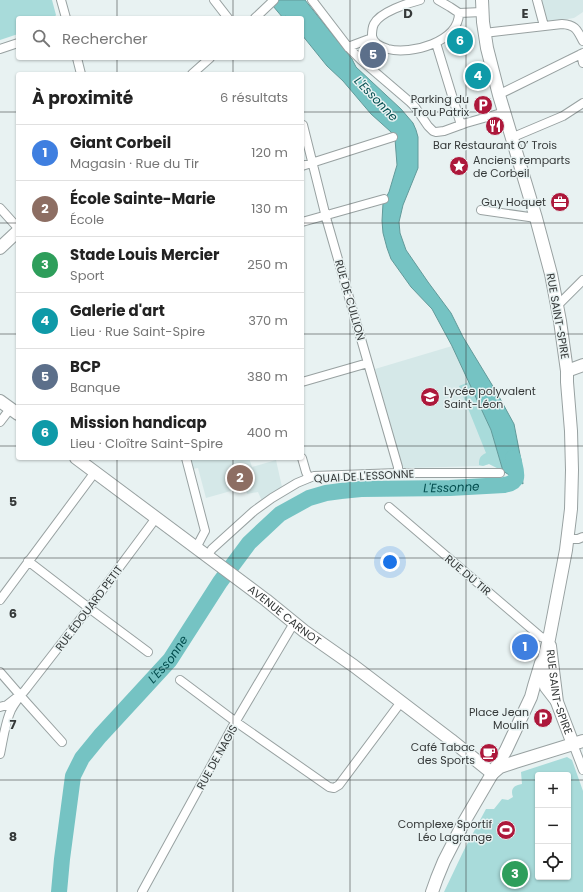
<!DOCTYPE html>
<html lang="fr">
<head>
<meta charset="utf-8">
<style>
	:root { --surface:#fff; --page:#f6f6f6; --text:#222; --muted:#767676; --line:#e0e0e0; --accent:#d93025 }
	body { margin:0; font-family:Poppins,sans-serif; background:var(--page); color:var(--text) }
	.controls { position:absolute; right:12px; bottom:12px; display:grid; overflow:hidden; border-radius:4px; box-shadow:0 1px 3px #0004 }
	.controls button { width:36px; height:36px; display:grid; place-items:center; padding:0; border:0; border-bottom:1px solid var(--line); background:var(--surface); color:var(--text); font:20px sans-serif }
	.you { position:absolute; left:390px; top:562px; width:14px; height:14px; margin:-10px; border:3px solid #fff; border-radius:50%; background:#1a73e8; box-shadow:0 0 0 6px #1a73e833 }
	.badge { display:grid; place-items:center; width:26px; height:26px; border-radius:50%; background:var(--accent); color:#fff; font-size:13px; font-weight:700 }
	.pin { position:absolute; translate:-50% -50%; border:2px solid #fff; box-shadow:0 1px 4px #0006 }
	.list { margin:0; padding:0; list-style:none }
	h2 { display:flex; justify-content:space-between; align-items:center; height:52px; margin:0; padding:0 16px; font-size:17px }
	h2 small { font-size:13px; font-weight:400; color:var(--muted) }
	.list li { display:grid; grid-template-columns:26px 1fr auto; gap:12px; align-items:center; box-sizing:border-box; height:56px; padding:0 16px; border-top:1px solid var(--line) }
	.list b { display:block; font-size:15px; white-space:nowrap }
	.list p { margin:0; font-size:13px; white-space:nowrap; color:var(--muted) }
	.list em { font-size:13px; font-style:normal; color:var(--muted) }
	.icon { flex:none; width:22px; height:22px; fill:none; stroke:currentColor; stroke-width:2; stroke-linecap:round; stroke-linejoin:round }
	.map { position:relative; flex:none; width:583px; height:892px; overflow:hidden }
	.search { position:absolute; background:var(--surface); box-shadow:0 1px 3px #0004; left:16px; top:16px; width:288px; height:44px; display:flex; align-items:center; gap:10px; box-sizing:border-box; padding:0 14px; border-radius:4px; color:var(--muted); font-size:15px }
	.panel { position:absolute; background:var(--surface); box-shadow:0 1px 3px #0004; left:16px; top:72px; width:288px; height:388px; border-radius:4px }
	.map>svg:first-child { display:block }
	.built { fill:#d5e8e8 }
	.green { fill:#a8dbda; fill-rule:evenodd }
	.water { fill:#75c3c3; stroke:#629a9a }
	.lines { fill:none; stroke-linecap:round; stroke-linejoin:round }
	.river { stroke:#75c3c3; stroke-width:16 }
	.street-casing { stroke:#98a1a1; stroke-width:10 }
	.secondary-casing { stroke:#98a1a1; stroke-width:14 }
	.street { stroke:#fff; stroke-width:8 }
	.secondary { stroke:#fff; stroke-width:12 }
	.grid { fill:none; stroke:#353939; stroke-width:1; stroke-opacity:0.55 }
	.labels { text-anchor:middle; stroke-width:3; stroke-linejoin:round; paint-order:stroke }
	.poi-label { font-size:11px; fill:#353939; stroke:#e8f2f2; text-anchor:end }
	.street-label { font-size:11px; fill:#353939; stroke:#e8f2f2 }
	.water-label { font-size:12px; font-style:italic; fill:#024d4e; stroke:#e8f2f2 }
	.grid-label { font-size:13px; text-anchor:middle; font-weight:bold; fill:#353939; stroke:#e8f2f2; stroke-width:3; stroke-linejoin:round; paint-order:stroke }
</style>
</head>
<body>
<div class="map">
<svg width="583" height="892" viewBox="0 0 583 892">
	<rect width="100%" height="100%" fill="#e8f2f2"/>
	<path class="built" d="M540 0H583V12L574 18 549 22 546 20Z
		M452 346 491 430 503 471 489 464 483 466 404 468 402 466 375 369Z
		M191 458H249L252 467 276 460 282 487 262 501 258 492 247 494 245 487 206 498 198 468 193 469Z"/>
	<path class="green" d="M0 0H52L56 15 54 18H18V34L0 40Z
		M469 382 491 430 503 471 489 464 483 466 479 465C479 458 480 456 486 453L459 386Z
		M567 757 572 760 583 791V892H444L464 850 486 809H494L502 799 508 800 513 797C510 789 514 785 522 784L521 772ZM538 775H568V877H538Z"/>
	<path class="water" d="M268 0H305L352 59 356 67 401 109 413 123 416 130 418 137V168L403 205 399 222 400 233 406 250 428 282 451 313 463 337 497 393 514 424 521 460 523 484 503 471 491 430 452 346 432 309 411 287 391 259 387 248 383 233 382 221 383 203 389 192 397 165 395 139 391 132 371 114 343 81 327 66 302 35V18H288L286 16 283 18Z"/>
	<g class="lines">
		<path class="river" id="s1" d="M59 892 62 859 73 776 82 758 100 736 147 685 170 660 220 582 249 543 280 514 309 498 326 493 341 491 361 489 450 488 504 485C522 482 516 472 513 458"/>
		<defs>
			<path id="street" d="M61 0 66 18
				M214 0 228 18
				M312 0 348 47 361 60 410 102 415 107 428 126 433 131 436 132 444 131 466 123 505 112
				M420 0C408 3 380 12 374 24 372 28 372 31 372 36 373 43 381 47 388 49 411 55 459 42 459 13
				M438 0 450 7 459 13 482 12
				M537 0 544 26
				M255 18 274 0
				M484 33 562 24C576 25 577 30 583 41
				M436 43 461 125
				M348 47 372 38
				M0 49 18 43
				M581 54 583 63
				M77 58 81 74
				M192 74 210 58
				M498 95 583 53
				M303 125 327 221 398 467V473
				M512 136 518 135 563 116 583 103
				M302 166 393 137
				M0 208 18 228
				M481 210 536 218
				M302 222 384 199
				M557 306 583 280
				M302 382 368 363
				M0 422 10 409
				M186 458 205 531 196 548
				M302 458 306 472 309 478
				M389 507 541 637 549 639
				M568 539H578L583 537
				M207 556 212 549 254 511 272 498 297 483 314 476 398 473H500
				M28 561 89 608 148 652
				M0 600 95 472
				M0 672 26 702 62 742
				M180 680 236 722 329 787 334 788 339 785 401 702
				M0 707 7 705 16 698
				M573 744 583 770
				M0 754C3 740 5 723 11 710 15 702 21 695 26 689L89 608 156 518
				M142 892 233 726 294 623"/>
			<g id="secondary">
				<path d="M0 248 18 231"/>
				<path d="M567 371 583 365"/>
				<path d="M0 401 18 414"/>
				<path id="s2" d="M76 458 266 600 304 631 354 666 451 740 492 773"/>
				<path id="s3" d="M550 646 557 702 573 744"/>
				<path d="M544 664 543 672 546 687 556 700"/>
				<path d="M493 773 500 767 515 762 583 741"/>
				<path d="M432 892 437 878 444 861 464 822 506 750 531 697 534 686 541 663 544 659 549 639 566 550 571 509 572 470 571 431 567 382V371L560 321 551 274 536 218 499 95 487 48 483 22 482 0"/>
			</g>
		</defs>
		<use href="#street" class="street-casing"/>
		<use href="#secondary" class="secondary-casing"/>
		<use href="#street" class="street"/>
		<use href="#secondary" class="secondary"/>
	</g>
	<path class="grid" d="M117 0V18M233 0V18M350 0V892M466 0V892M117 58V74M233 58V74M0 112H18M302 112H583M0 223H18M302 223H583M0 334H18M302 334H583M0 446H18M302 446H583M117 458V892M233 458V892M0 558H583M0 669H583M0 780H538M568 780H583"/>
	<defs>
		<symbol id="parking-disc" viewBox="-11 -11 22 22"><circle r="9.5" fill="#ad183b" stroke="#e8f2f2"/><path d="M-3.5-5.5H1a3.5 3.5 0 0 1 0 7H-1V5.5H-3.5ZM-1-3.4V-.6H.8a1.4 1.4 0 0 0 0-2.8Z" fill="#fff"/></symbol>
		<symbol id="restaurant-disc" viewBox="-11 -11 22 22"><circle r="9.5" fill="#ad183b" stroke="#e8f2f2"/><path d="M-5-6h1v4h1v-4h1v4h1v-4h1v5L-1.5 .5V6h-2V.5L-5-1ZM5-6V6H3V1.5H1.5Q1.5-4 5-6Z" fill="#fff"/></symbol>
		<symbol id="sight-disc" viewBox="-11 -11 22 22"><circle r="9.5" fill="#ad183b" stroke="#e8f2f2"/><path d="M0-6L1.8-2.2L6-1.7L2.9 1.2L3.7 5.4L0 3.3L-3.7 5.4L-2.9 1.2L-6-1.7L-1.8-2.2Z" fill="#fff"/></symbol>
		<symbol id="office-disc" viewBox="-11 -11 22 22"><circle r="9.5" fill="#ad183b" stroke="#e8f2f2"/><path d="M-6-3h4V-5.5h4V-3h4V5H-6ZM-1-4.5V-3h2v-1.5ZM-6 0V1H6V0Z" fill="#fff"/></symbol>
		<symbol id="school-disc" viewBox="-11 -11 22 22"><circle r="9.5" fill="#ad183b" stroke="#e8f2f2"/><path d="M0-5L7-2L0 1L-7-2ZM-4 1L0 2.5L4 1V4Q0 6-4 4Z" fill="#fff"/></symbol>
		<symbol id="cafe-disc" viewBox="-11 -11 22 22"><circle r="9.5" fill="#ad183b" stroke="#e8f2f2"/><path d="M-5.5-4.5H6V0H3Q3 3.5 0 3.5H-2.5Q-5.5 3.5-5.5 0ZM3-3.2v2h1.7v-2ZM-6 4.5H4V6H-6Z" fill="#fff"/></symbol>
		<symbol id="stadium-disc" viewBox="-11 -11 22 22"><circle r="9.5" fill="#ad183b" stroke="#e8f2f2"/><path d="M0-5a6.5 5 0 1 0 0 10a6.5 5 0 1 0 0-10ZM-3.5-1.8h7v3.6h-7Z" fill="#fff"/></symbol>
	</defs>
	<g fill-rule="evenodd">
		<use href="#parking-disc" x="472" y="94" width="22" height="22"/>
		<use href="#restaurant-disc" x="484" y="115" width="22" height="22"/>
		<use href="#sight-disc" x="448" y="155" width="22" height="22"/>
		<use href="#office-disc" x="549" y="191" width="22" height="22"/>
		<use href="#school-disc" x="419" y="386" width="22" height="22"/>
		<use href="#parking-disc" x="532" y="707" width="22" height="22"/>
		<use href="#cafe-disc" x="478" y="742" width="22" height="22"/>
		<use href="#stadium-disc" x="495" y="819" width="22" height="22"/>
	</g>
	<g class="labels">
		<g class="poi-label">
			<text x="469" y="103">Parking du<tspan x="469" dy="13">Trou Patrix</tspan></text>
			<text x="495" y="149" text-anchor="middle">Bar Restaurant O’ Trois</text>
			<text x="473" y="164" text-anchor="start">Anciens remparts<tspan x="473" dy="13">de Corbeil</tspan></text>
			<text x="546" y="206">Guy Hoquet</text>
			<text x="444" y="395" text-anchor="start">Lycée polyvalent<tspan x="444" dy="13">Saint-Léon</tspan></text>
			<text x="529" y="716">Place Jean<tspan x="529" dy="13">Moulin</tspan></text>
			<text x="475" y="751">Café Tabac<tspan x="475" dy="13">des Sports</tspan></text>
			<text x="492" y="828">Complexe Sportif<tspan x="492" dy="13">Léo Lagrange</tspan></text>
		</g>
		<g class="street-label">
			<text transform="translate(350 300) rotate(74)" y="4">RUE DE CULLION</text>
			<text transform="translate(558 316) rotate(80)" y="4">RUE SAINT-SPIRE</text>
			<text transform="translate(364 476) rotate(-3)" y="4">QUAI DE L'ESSONNE</text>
			<text transform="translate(468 575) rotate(40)" y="4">RUE DU TIR</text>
			<text transform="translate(89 608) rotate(-53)" y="4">RUE ÉDOUARD PETIT</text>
			<text dy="4" stroke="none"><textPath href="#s2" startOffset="261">AVENUE CARNOT</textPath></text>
			<text dy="4" stroke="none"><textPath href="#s3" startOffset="47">RUE SAINT-SPIRE</textPath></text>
			<text transform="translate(217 757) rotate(-61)" y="4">RUE DE NAGIS</text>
		</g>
		<g class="water-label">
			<text transform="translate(376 99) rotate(46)" y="4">L'Essonne</text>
			<text dy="4" stroke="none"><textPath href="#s1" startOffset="629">L'Essonne</textPath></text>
			<text dy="4" stroke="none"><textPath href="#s1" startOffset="268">L'Essonne</textPath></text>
		</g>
	</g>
	<g class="grid-label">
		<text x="408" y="18">D</text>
		<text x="525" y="18">E</text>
		<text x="13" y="506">5</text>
		<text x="13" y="618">6</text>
		<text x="13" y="729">7</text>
		<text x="13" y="841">8</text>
	</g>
</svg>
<div class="controls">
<button>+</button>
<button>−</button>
<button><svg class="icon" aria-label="locate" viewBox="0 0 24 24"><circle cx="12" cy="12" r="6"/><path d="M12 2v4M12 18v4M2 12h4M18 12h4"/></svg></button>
</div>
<div class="you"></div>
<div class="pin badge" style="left:525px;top:647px;background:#3f7fe0">1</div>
<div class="pin badge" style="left:240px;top:478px;background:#8d6e63">2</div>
<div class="pin badge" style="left:515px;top:874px;background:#2e9e5b">3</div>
<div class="pin badge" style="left:478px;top:76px;background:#0f9aa8">4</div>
<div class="pin badge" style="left:373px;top:55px;background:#5c6f8a">5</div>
<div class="pin badge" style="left:460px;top:41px;background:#0f9aa8">6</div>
<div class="search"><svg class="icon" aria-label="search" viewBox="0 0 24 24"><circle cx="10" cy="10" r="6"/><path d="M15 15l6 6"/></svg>Rechercher</div>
<section class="panel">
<h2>À proximité<small>6 résultats</small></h2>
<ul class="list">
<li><span class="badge" style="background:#3f7fe0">1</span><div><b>Giant Corbeil</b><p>Magasin · Rue du Tir</p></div><em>120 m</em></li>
<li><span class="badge" style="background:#8d6e63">2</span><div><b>École Sainte-Marie</b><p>École</p></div><em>130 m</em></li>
<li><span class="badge" style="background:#2e9e5b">3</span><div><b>Stade Louis Mercier</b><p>Sport</p></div><em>250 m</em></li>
<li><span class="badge" style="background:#0f9aa8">4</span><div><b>Galerie d'art</b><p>Lieu · Rue Saint-Spire</p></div><em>370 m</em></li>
<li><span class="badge" style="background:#5c6f8a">5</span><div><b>BCP</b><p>Banque</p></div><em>380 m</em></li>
<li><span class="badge" style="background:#0f9aa8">6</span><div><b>Mission handicap</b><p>Lieu · Cloître Saint-Spire</p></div><em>400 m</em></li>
</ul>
</section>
</div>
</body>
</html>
